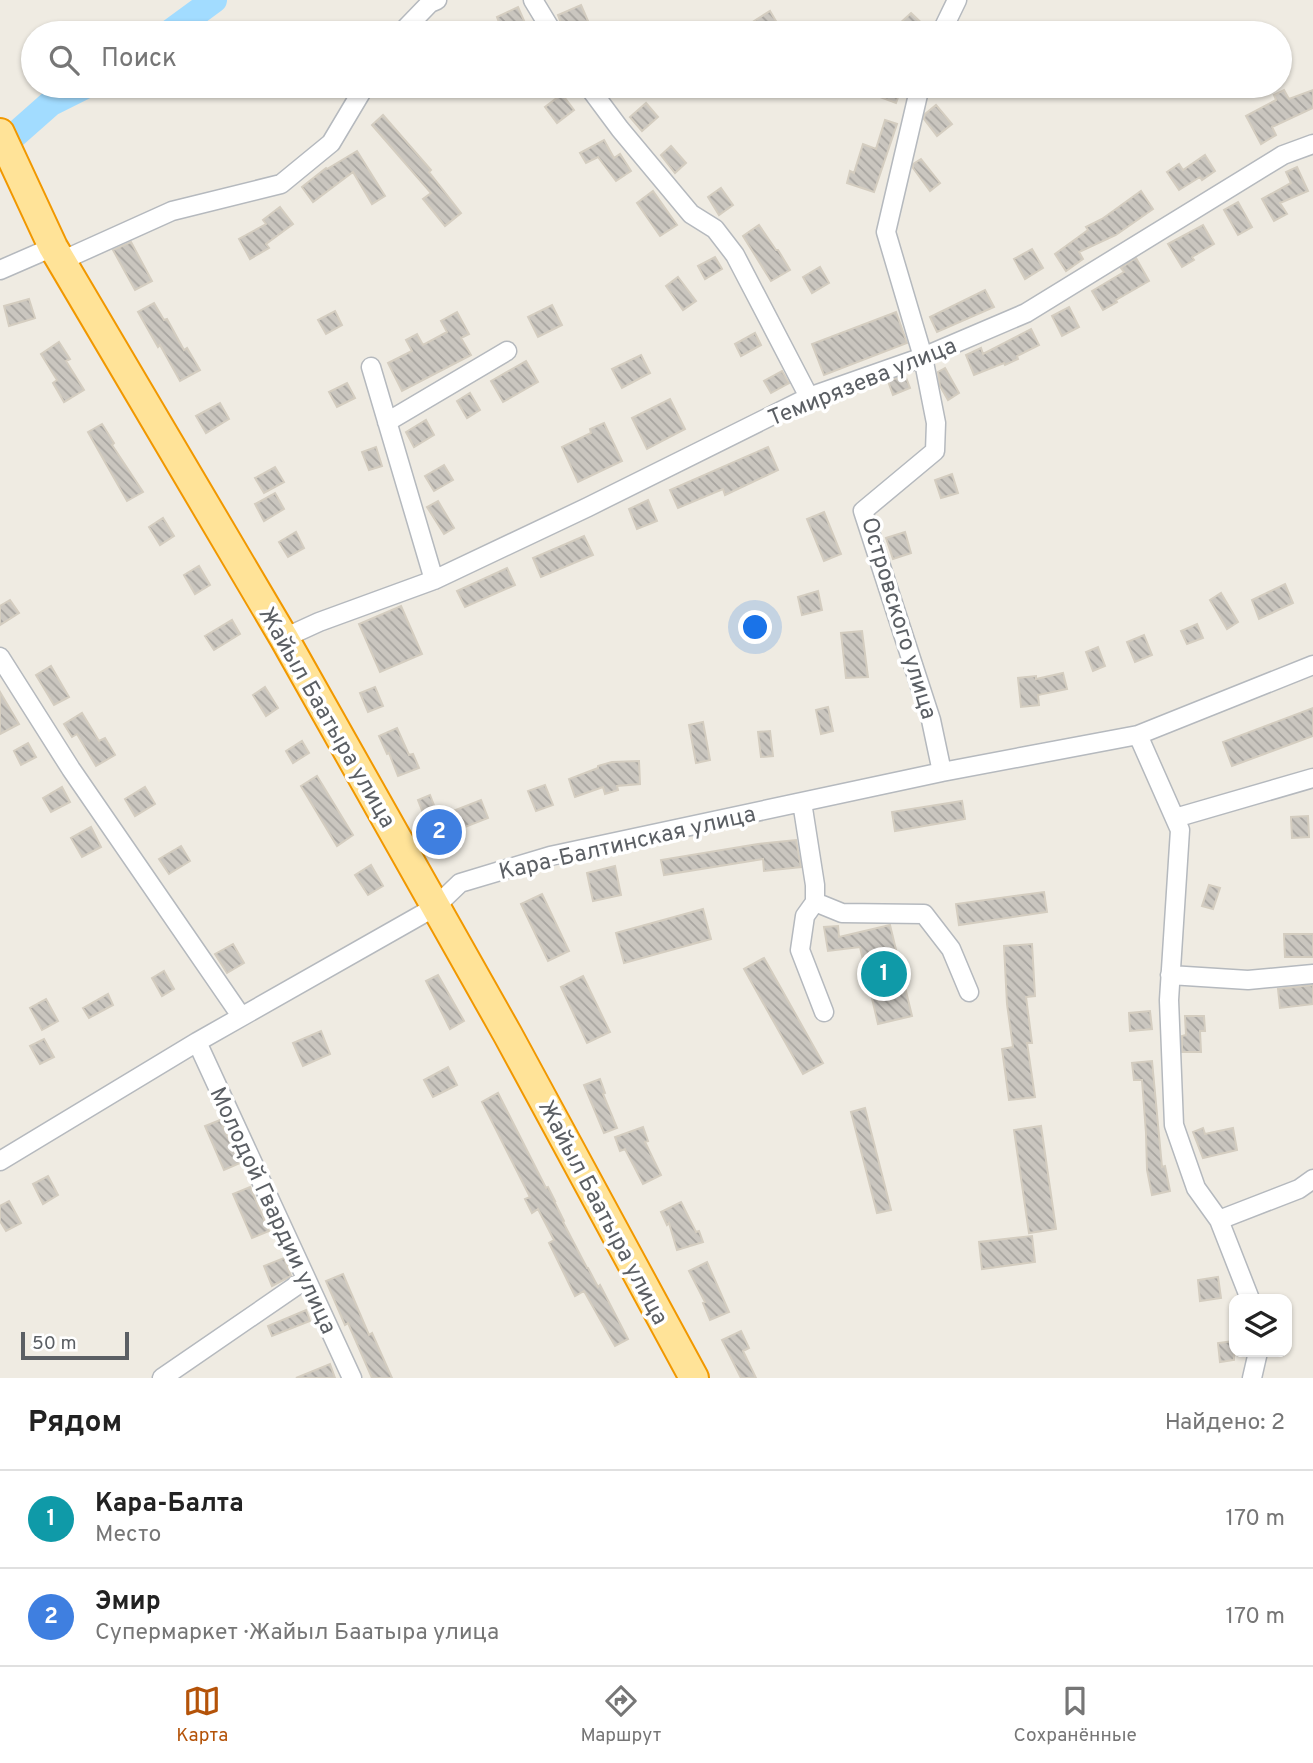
<!DOCTYPE html>
<html lang="ru">
<head>
<meta charset="utf-8">
<style>
	:root { --surface:#fff; --page:#f2f2f2; --text:#222; --muted:#767676; --line:#e0e0e0; --accent:#b45309 }
	body { margin:0; font-family:Overpass,sans-serif; background:var(--page); color:var(--text) }
	.controls { position:absolute; right:21px; bottom:21px; display:grid; overflow:hidden; border-radius:14px; box-shadow:0 2px 5px #0004 }
	.controls button { width:63px; height:63px; display:grid; place-items:center; padding:0; border:0; border-bottom:2px solid var(--line); background:var(--surface); color:var(--text); font:35px sans-serif }
	.scale { position:absolute; left:21px; bottom:18px; width:108px; box-sizing:border-box; padding-left:7px; border:4px solid #5b5f64; border-top:0; font-size:19px; line-height:24px; white-space:nowrap; color:#5b5f64; -webkit-text-stroke:5px #fff; paint-order:stroke }
	.you { position:absolute; left:756px; top:628px; width:24px; height:24px; margin:-18px; border:5px solid #fff; border-radius:50%; background:#1a73e8; box-shadow:0 0 0 10px #1a73e833 }
	.badge { display:grid; place-items:center; width:46px; height:46px; border-radius:50%; background:var(--accent); color:#fff; font-size:23px; font-weight:700 }
	.pin { position:absolute; translate:-50% -50%; border:4px solid #fff; box-shadow:0 2px 7px #0006 }
	.list { margin:0; padding:0; list-style:none }
	h2 { display:flex; justify-content:space-between; align-items:center; height:91px; margin:0; padding:0 28px; font-size:30px }
	h2 small { font-size:23px; font-weight:400; color:var(--muted) }
	.list li { display:grid; grid-template-columns:46px 1fr auto; gap:21px; align-items:center; box-sizing:border-box; height:98px; padding:0 28px; border-top:2px solid var(--line) }
	.list b { display:block; font-size:26px; white-space:nowrap }
	.list p { margin:0; font-size:23px; white-space:nowrap; color:var(--muted) }
	.list em { font-size:23px; font-style:normal; color:var(--muted) }
	.icon { flex:none; width:38px; height:38px; fill:none; stroke:currentColor; stroke-width:2; stroke-linecap:round; stroke-linejoin:round }
	.map { position:relative; flex:none; width:1313px; height:1378px; overflow:hidden }
	.search { position:absolute; background:var(--surface); box-shadow:0 2px 5px #0004; left:21px; right:21px; top:21px; height:77px; display:flex; align-items:center; gap:18px; box-sizing:border-box; padding:0 24px; border-radius:38px; color:var(--muted); font-size:26px }
	.sheet { height:287px; background:var(--surface) }
	nav { display:flex; justify-content:space-around; align-items:center; box-sizing:border-box; height:98px; border-top:2px solid var(--line); background:var(--surface); font-size:19px; color:var(--muted) }
	nav a { display:grid; justify-items:center; gap:4px }
	nav .on { color:var(--accent) }
	.map>svg:first-child { display:block }
	.lines { fill:none; stroke-linecap:round; stroke-linejoin:round }
	.river { stroke:#a2dcff; stroke-width:26 }
	.building { fill:url(#building-back-hatch); stroke:#d4cdc0; stroke-width:2 }
	.minor-casing { stroke:#b5b9be; stroke-width:21 }
	.trunk-casing { stroke:#f19800; stroke-width:32 }
	.minor { stroke:#fff; stroke-width:18 }
	.trunk { stroke:#ffe398; stroke-width:28 }
	.labels { text-anchor:middle; stroke-width:7; stroke-linejoin:round; paint-order:stroke }
	.street-label { font-size:23px; fill:#5b5f64; stroke:#fff }
</style>
</head>
<body>
<div class="map">
<svg width="1313" height="1378" viewBox="0 0 1313 1378">
	<defs>
		<pattern id="building-back-hatch" width="6" height="6" patternUnits="userSpaceOnUse" patternTransform="scale(1.75)"><rect width="6" height="6" fill="#cac6bf"/><path d="M-1 5l2 2M0 0l6 6M5-1l2 2" fill="none" stroke="#a7a49f"/></pattern>
	</defs>
	<rect width="100%" height="100%" fill="#efebe2"/>
	<g class="lines">
		<path class="river" d="M169 33 214 0
			M0 148 51 103 85 86"/>
	</g>
	<path class="building" d="M581 5 588 21 564 31 558 15Z
		M518 7 525 23 503 33 497 17Z
		M770 11 780 28 773 33H758L751 23Z
		M911 13 930 31V33H907L898 25Z
		M880 86H902L896 103 877 96Z
		M1284 90 1289 99 1313 90V108L1272 127 1276 135 1261 144 1246 116 1276 100 1274 95Z
		M562 94 574 110 557 123 545 107Z
		M646 103 658 117 642 131 630 117Z
		M936 105 952 124 937 136 924 119 925 114Z
		M383 115 431 170 429 172 461 213 445 226 423 199 431 193 372 125Z
		M885 120 897 124 874 192 847 183 850 171 854 173 863 144 876 149Z
		M604 140 614 158 620 154 631 171 616 181 598 157 586 163 580 153Z
		M671 146 686 163 675 173 661 155Z
		M357 151 385 196 372 204 353 172 313 202 302 187 326 168 327 169Z
		M1205 155 1215 171 1202 180 1200 177 1179 190 1167 172 1179 164 1183 170Z
		M921 159 940 183 930 191 913 168V164Z
		M1297 167 1308 191 1280 203 1287 214 1274 221 1262 199 1291 183 1286 172Z
		M721 188 733 205 719 215 708 197Z
		M653 191 677 225 660 236 637 203Z
		M1141 191 1153 209 1116 235 1079 252 1083 259 1066 271 1055 254 1088 230 1086 227 1102 219Z
		M1238 202 1252 227 1238 235 1224 210Z
		M280 207 293 224 266 244 269 248 250 259 239 239 266 224 263 220Z
		M759 225 776 250H778L790 270 771 281 743 236Z
		M1203 225 1214 244 1192 257 1194 260 1182 267 1168 244Z
		M131 242 152 281 135 290 113 250Z
		M1032 249 1043 268 1025 279 1014 259Z
		M715 257 722 269 705 279 698 266Z
		M1136 258 1149 281 1116 300 1117 302 1103 310 1092 291 1124 272 1121 268Z
		M820 267 829 283 812 293 803 277Z
		M678 277 696 301 683 310 666 286Z
		M985 290 994 307 937 332 930 317Z
		M29 299 35 318 9 326 4 306Z
		M154 303 164 320 167 319 184 350 187 348 200 370 180 381 160 345 158 347 138 312Z
		M552 305 562 325 538 337 528 317Z
		M1069 307 1079 327 1062 336 1052 316Z
		M335 311 342 325 326 334 318 320Z
		M457 312 469 334 461 338 471 355 402 391 388 363 412 351 406 340 417 334 423 345 447 332 441 321Z
		M896 312 907 343 824 375 812 344Z
		M1031 329 1039 345 1017 356 1018 359 1005 365 1004 363 974 375 966 355 981 348 983 354Z
		M755 333 761 345 741 356 735 344Z
		M59 342 70 359 66 361 84 390 64 402 53 383 57 380 41 354Z
		M641 355 650 373 622 388 612 369Z
		M526 361 538 382 503 402 491 381Z
		M945 368 959 393 948 400 940 386 938 372Z
		M782 371 789 383 771 393 764 381Z
		M905 375 910 388 893 395 888 381Z
		M347 383 355 398 337 407 329 392Z
		M470 393 480 410 467 418 457 401Z
		M670 399 685 429 647 449 632 418Z
		M220 403 229 419 206 433 196 416Z
		M426 420 434 435 414 447 406 432Z
		M604 423 622 461 578 482 562 447 591 433 590 429Z
		M102 424 114 443 112 445 143 492 127 501 88 432Z
		M376 447 382 466 369 470 362 452Z
		M768 447 778 470 725 495 723 489 678 508 670 490Z
		M444 465 453 480 434 491 425 476Z
		M275 467 284 482 264 493 255 478Z
		M952 474 958 493 941 498 935 480Z
		M275 493 284 509 264 521 255 504Z
		M648 500 657 521 637 529 629 509Z
		M438 501 454 528 444 534 427 507Z
		M824 512 841 554 824 561 807 519Z
		M163 518 174 536 160 545 149 527Z
		M296 532 304 548 288 557 279 542Z
		M905 532 911 553 893 559 886 538Z
		M584 536 593 555 541 577 533 558Z
		M199 566 210 585 195 594 184 575Z
		M507 568 515 585 465 607 457 591Z
		M1285 584 1293 603 1259 619 1252 600Z
		M818 591 822 610 802 615 798 597Z
		M1221 593 1238 622 1227 629 1210 600Z
		M10 600 19 613 0 625V606Z
		M401 606 422 654 380 672 359 624Z
		M232 620 240 634 214 650 205 636Z
		M1197 624 1203 638 1187 644 1181 631Z
		M862 631 868 677 846 678 841 633Z
		M1144 635 1152 655 1135 662 1127 642Z
		M1098 647 1105 666 1093 671 1086 652Z
		M51 666 69 697 54 705 36 675Z
		M1063 673 1067 689 1038 695 1039 705 1021 707 1018 678 1036 676V679Z
		M265 687 278 708 266 716 253 695Z
		M375 687 383 706 368 712 360 693Z
		M0 692 19 724 0 734Z
		M828 707 833 731 821 734 816 710Z
		M1313 708V736L1232 766 1223 742Z
		M82 713 99 741 105 738 115 755 96 766 77 734 72 737 64 724Z
		M703 722 710 760 696 763 689 725Z
		M397 728 409 755 413 754 419 768 398 776 389 753 387 754 379 736Z
		M770 731 773 756 761 757 758 732Z
		M302 741 309 753 293 763 286 751Z
		M28 743 36 757 21 765 14 751Z
		M639 761 640 784 617 786 618 790 605 794 603 787 575 797 569 779 598 768V766L612 762Z
		M317 776 353 835 337 846 301 786Z
		M545 785 553 805 536 811 528 791Z
		M62 787 70 802 51 812 43 798Z
		M145 787 155 804 135 816 125 799Z
		M430 795 437 813 425 818 418 800Z
		M481 800 488 818 437 838 430 820Z
		M962 801 965 819 895 831 892 812Z
		M1308 816 1309 837 1292 838 1291 817Z
		M91 827 101 847 82 857 71 838Z
		M796 840 801 867 764 871 763 859 664 875 661 860 758 844Z
		M181 846 190 861 169 874 159 859Z
		M371 865 383 886 368 895 355 875Z
		M615 866 621 895 593 901 587 873Z
		M1209 885 1220 888 1213 909 1202 906Z
		M1044 892 1047 912 959 925 956 904Z
		M542 894 569 951 548 961 521 904Z
		M703 909 711 939 624 963 616 933Z
		M890 925 912 1016 878 1024 860 947 828 951 824 927 838 926 839 937Z
		M1284 934H1313V957H1285Z
		M233 944 244 963 227 973 215 954Z
		M1032 944 1035 996 1026 997 1032 1043H1027L1035 1097 1009 1100 1002 1049 1013 1047 1007 1004 1004 946Z
		M764 958 823 1063 803 1074 744 969Z
		M164 971 174 989 162 996 152 978Z
		M438 975 464 1021 450 1029 426 981Z
		M583 976 610 1032 587 1043 561 987Z
		M1313 985V1004L1280 1008 1278 989Z
		M108 994 113 1005 89 1018 83 1008Z
		M46 999 58 1021 42 1030 30 1008Z
		M1150 1011 1152 1029 1130 1031 1129 1013Z
		M1185 1016H1204L1205 1031H1200L1201 1052H1182V1036L1186 1035Z
		M321 1031 330 1054 303 1066 293 1043Z
		M44 1039 54 1057 40 1064 30 1046Z
		M1152 1061 1162 1167 1165 1166 1170 1191 1152 1195 1147 1170 1146 1133 1142 1080H1134L1132 1063Z
		M448 1067 457 1085 433 1097 424 1080Z
		M600 1079 605 1093 603 1094 617 1128 604 1133 584 1085Z
		M498 1093 546 1188 548 1187 555 1201H554L564 1221 563 1222 587 1268H588L598 1287 600 1285 628 1339 615 1346 584 1291 575 1296 549 1243 554 1240 538 1209 532 1213 525 1199 530 1197 482 1102Z
		M865 1108 891 1210 877 1213 851 1112Z
		M220 1120 240 1163 224 1170 205 1126Z
		M1041 1126 1056 1229 1029 1233 1014 1130Z
		M643 1127 648 1141 645 1142 661 1175 643 1184 625 1149 620 1151 615 1137Z
		M1203 1128 1205 1134 1233 1128 1237 1150 1203 1158 1193 1132Z
		M48 1176 58 1195 43 1204 33 1184Z
		M250 1187 269 1231 252 1238 233 1194Z
		M9 1201 21 1223 6 1231 0 1221V1206Z
		M681 1202 696 1232 699 1231 703 1242 677 1250 669 1223 667 1225 661 1212Z
		M1032 1236 1035 1262 982 1269 979 1242Z
		M284 1258 291 1276 272 1286 264 1266Z
		M707 1262 729 1312 710 1320 703 1303 705 1302 689 1271Z
		M343 1274 369 1335 372 1333 392 1378H372L348 1323 345 1325 326 1281Z
		M1218 1277 1221 1298 1200 1301 1198 1280Z
		M306 1310 310 1321 272 1336 268 1326Z
		M741 1331 749 1348 743 1351 756 1378H741L722 1340Z
		M1234 1341V1360L1220 1362 1218 1343Z
		M330 1364 335 1378H296Z"/>
	<g class="lines">
		<defs>
			<path id="minor" d="M533 0 553 33
				M401 33 430 3 437 0
				M941 33 957 0
				M588 86 620 129 691 214 715 229 735 255 809 397
				M920 86 886 232 923 357 936 423 935 451 863 511 931 720 942 772
				M61 261 172 211 281 184 331 143 365 86
				M0 270 53 247
				M371 367 434 580
				M387 422 507 351
				M284 638 319 622 434 580 588 507 809 397 923 357 1026 313 1283 155 1313 144
				M0 657 71 769 241 1016
				M1138 735 1180 830 1169 1000 1174 1125 1196 1188 1219 1220 1250 1299
				M802 802 815 885V902L805 916 800 950 824 1012
				M1175 818 1313 778
				M815 902 842 913 924 914 951 949 969 992
				M1170 975 1248 980 1313 974
				M197 1042 352 1378
				M0 1161 197 1042 435 907 460 883 550 856 942 772 1138 735 1313 665
				M1219 1220 1299 1189 1313 1179
				M162 1378 306 1279
				M1252 1378 1258 1352"/>
			<path id="trunk" d="M0 133 53 247 284 638 508 1035 694 1378"/>
		</defs>
		<use href="#minor" class="minor-casing"/>
		<use href="#trunk" class="trunk-casing"/>
		<use href="#minor" class="minor"/>
		<use href="#trunk" class="trunk"/>
	</g>
	<g class="labels">
		<g class="street-label">
			<text transform="translate(862 381) rotate(-22)" y="8">Темирязева улица</text>
			<text transform="translate(900 618) rotate(73)" y="8">Островского улица</text>
			<text transform="translate(328 717) rotate(60)" y="8">Жайыл Баатыра улица</text>
			<text transform="translate(627 842) rotate(-13)" y="8">Кара-Балтинская улица</text>
			<text transform="translate(274 1210) rotate(65)" y="8">Молодой Гвардии улица</text>
			<text transform="translate(604 1212) rotate(62)" y="8">Жайыл Баатыра улица</text>
		</g>
	</g>
</svg>
<div class="controls">
<button><svg class="icon" aria-label="layers" viewBox="0 0 24 24"><path d="M12 4l9 5-9 5-9-5zM3 14l9 5 9-5"/></svg></button>
</div>
<div class="scale">50 m</div>
<div class="you"></div>
<div class="pin badge" style="left:884px;top:974px;background:#0f9aa8">1</div>
<div class="pin badge" style="left:439px;top:832px;background:#3f7fe0">2</div>
<div class="search"><svg class="icon" aria-label="search" viewBox="0 0 24 24"><circle cx="10" cy="10" r="6"/><path d="M15 15l6 6"/></svg>Поиск</div>
</div>
<section class="sheet">
<h2>Рядом<small>Найдено: 2</small></h2>
<ul class="list">
<li><span class="badge" style="background:#0f9aa8">1</span><div><b>Кара-Балта</b><p>Место</p></div><em>170 m</em></li>
<li><span class="badge" style="background:#3f7fe0">2</span><div><b>Эмир</b><p>Супермаркет · Жайыл Баатыра улица</p></div><em>170 m</em></li>
</ul>
</section>
<nav>
<a class="on"><svg class="icon" aria-label="map" viewBox="0 0 24 24"><path d="M3 6l6-2 6 2 6-2v14l-6 2-6-2-6 2zM9 4v14M15 6v14"/></svg>Карта</a>
<a><svg class="icon" aria-label="directions" viewBox="0 0 24 24"><path d="M12 3l9 9-9 9-9-9zM9 14v-3h6M13 9l2 2-2 2"/></svg>Маршрут</a>
<a><svg class="icon" aria-label="saved" viewBox="0 0 24 24"><path d="M7 4h10v16l-5-4-5 4z"/></svg>Сохранённые</a>
</nav>
</body>
</html>
